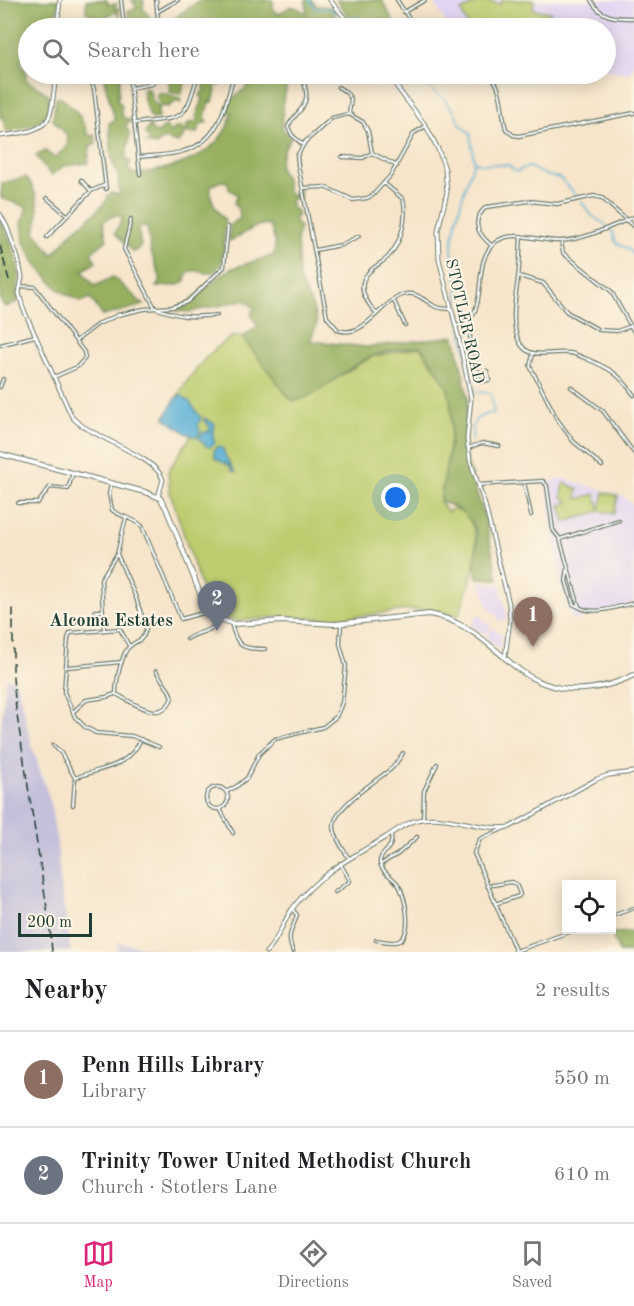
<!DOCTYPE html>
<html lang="en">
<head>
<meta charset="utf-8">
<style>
	:root { --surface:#fff; --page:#f6f6f6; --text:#202124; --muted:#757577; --line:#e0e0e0; --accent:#db2777 }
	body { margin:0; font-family:"Old Standard TT",serif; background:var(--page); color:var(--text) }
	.controls { position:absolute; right:18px; bottom:18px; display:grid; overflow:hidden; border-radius:0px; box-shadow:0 3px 15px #0003 }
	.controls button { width:54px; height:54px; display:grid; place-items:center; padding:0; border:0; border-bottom:2px solid var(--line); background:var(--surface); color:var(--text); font:30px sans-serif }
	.scale { position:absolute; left:18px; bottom:15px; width:74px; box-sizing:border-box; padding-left:6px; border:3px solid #1f3d34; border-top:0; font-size:16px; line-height:21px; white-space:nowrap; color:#1f3d34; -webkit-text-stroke:4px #fcf5e5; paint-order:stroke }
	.you { position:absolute; left:396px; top:498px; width:21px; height:21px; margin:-15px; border:4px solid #fff; border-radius:50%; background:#1a73e8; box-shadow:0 0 0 9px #1a73e833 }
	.badge { display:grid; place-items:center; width:39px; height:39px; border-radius:50%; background:var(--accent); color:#fff; font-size:20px; font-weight:700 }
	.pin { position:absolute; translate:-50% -50px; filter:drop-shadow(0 2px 3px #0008) }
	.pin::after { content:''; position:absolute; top:32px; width:21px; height:18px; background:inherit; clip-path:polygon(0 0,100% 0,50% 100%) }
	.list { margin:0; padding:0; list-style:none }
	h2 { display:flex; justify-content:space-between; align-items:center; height:78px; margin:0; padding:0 24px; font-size:26px }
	h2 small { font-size:20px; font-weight:400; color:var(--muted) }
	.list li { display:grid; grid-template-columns:39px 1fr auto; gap:18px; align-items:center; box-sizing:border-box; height:96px; padding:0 24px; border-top:2px solid var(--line) }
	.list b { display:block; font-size:22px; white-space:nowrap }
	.list p { margin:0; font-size:20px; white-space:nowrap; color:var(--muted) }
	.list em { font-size:20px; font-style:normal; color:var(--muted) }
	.icon { flex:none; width:33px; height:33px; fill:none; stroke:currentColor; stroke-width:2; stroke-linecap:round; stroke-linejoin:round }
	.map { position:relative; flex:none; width:634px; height:952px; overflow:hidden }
	.search { position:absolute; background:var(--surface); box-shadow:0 3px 15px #0003; left:18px; right:18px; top:18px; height:66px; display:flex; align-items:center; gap:15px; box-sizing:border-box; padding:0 21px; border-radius:33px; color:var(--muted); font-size:22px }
	.sheet { height:270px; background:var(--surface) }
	nav { display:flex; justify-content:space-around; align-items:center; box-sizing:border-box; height:84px; border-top:2px solid var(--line); background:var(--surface); font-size:16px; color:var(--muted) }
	nav a { display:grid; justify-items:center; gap:3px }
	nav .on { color:var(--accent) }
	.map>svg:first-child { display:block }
	.built { fill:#e2d4f3 }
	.industrial { fill:#c5c0da }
	.green { fill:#bdcc6e; stroke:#6e8451; stroke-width:1.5 }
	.forest { fill:#96b061; stroke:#5a764a; stroke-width:1.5 }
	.water { fill:#59afd5; stroke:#3c7684; stroke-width:1.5 }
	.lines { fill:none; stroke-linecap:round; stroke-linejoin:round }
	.stream { stroke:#59afd5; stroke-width:1.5 }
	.minor-casing { stroke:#6a7869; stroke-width:4.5 }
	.tertiary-casing { stroke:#6a7869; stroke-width:5 }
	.secondary-casing { stroke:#6a7869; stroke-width:6 }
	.minor { stroke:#fff; stroke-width:2 }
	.tertiary { stroke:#fff; stroke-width:3 }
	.secondary { stroke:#fff; stroke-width:4 }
	.rail { stroke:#1f3d34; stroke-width:1.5; stroke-dasharray:9 4.5; stroke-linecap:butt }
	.labels { text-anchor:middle; stroke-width:4.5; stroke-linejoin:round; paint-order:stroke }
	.street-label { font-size:16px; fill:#1f3d34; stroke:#fcf5e5 }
	.neighbourhood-label { font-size:18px; font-weight:bold; fill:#1f3d34; stroke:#fcf5e5 }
</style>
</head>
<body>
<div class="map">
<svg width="634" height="952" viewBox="0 0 634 952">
	<rect width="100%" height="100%" fill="#fcf5e5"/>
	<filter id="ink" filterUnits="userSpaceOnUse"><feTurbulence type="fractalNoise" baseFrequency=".0167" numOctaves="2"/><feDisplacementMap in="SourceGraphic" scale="12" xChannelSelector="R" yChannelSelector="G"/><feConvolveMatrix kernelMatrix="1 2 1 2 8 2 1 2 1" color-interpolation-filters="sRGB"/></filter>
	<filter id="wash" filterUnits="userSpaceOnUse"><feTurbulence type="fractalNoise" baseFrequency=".008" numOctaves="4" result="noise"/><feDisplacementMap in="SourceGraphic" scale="24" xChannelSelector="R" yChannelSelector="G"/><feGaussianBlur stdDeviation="1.35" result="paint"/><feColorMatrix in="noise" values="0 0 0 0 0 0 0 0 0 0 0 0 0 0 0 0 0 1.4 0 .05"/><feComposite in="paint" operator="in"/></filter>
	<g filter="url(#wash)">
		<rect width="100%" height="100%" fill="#f6e5cb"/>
		<path class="built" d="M433 0H634V65L629 73 606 70V28H449Z
			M562 478 622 496 634 505V603L573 621 559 576 548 493 545 483Z
			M481 582 500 584 507 619 499 621 497 614 489 609Z
			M480 616 491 626 486 634 471 626 476 617Z
			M493 628 502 635 500 640 502 644 498 648 486 638Z"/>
		<path class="industrial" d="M6 678 14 679 18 687 31 743 50 801 57 844 61 888 71 952H0V738Z
			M117 942 167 952H118Z"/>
		<path class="green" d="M502 0H534L533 9 550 12 549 28H469L461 11 481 1 501 4Z
			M234 336 242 337 251 347 290 399 294 401 320 388 371 357 420 347C429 361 443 374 448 390 457 419 445 471 440 501L447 512C455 507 461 507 467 515 487 544 469 586 458 616L431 610H407L333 619 277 617 237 621 221 617 209 605 200 584 170 492 168 471 191 436 165 417C180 390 205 350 234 336Z
			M565 483 578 489 577 499 595 494 600 509 604 492 618 496 614 514 600 511 565 522 560 505 569 502 562 497 563 485Z"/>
		<path class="forest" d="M0 0H59L54 28H28V53L20 62 26 72V80L48 94C55 123 28 127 6 132L3 119 0 117Z
			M86 0H107L108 4H117L114 9 119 8V16L116 12 106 16 113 23 110 28H66V26L71 22 90 26 105 25 102 19 86 12Z
			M132 0H144L143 9 150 17 151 22 148 25 149 28 125 25 130 21 128 12 137 8Z
			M200 0H271L273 1V9L279 14 291 6 300 9 301 11 307 12 306 0H311L317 6 331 7 336 11 333 19 306 17 289 23 277 19 276 28H170L172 20Z
			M336 0H382L396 26 400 28H358Z
			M108 74H128H122C117 81 121 92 117 100L122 105 121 113 124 118 132 121 125 125 130 134 126 156V159L131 162 127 168 133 174C173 170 221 157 232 113L227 111 229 101 247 87 245 74H286V91L283 99 282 128 291 138C285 145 277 162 281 171 284 178 285 172 286 180 287 189 286 192 294 196L297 190H300V201L295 198 290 201 292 209 296 210 298 215 295 218V222L300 227 297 238 299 279 313 308 317 323 310 341 367 347 455 336 468 398 463 449 485 519 498 579 477 578C473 565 477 553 477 540 476 517 458 508 440 501 446 467 457 425 448 390 444 378 428 359 421 347 400 348 381 351 362 361 340 373 319 396 294 401L290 399 242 337 258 327 251 314 254 308 245 300 189 312 177 311 230 269 274 255 275 242 270 225C253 222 244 237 229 241L230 225 240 218 239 210 234 203 238 195 229 189 228 182 221 181 211 186C209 200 216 209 225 220 224 231 225 254 221 263 209 288 192 255 184 282L178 285 156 287 161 280 151 252 147 227 141 226 138 229 141 245 137 251 133 252 115 233 123 217 115 215 103 221 107 240 91 253 96 262 82 271 95 286 113 277 144 305 103 316 90 298 81 302 59 290 37 266 24 242 22 222 27 207 1 198 2 183 26 177C39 193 41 213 35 232L53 255 73 231 95 213 108 199 107 196 111 193 120 195 118 176 112 160 109 123 115 120 104 80Z
			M163 74 170 79 174 74H188L181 94 170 92 169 81 163 77Z
			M203 74H219L224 76 221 85H214L216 90 213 102H209L205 117 208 122 201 124 197 133H187V125L190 122 194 123 198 120 196 117 203 99 200 95C207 89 204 81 203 74Z
			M143 88 149 89 153 102 160 107 158 110 159 118 152 119C145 109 143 100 143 88Z
			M159 92 180 98 181 102 176 101 168 107 161 106 156 96Z
			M60 97C77 109 81 117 89 136L95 135 96 143 90 146 88 163 64 166 51 175 36 156 45 151 55 158 67 146 68 136 53 120 56 98Z
			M150 124 152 131 158 133 166 126 170 133 174 129 180 127 184 131 183 138 178 143 164 139 156 145 146 143 150 139 145 134Z
			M0 218C7 235 18 254 19 273 20 283 16 292 18 302L5 307 0 300Z
			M634 932V952H619L611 933Z"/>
		<path class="water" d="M181 395 189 401 201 418 198 424 200 432 197 437 186 433 165 418 176 398Z
			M204 418 215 424C212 431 212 436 215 443L210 447 206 446 199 438 202 433 210 431 209 425 204 421Z
			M219 446 223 449 226 457 235 472 232 471 230 466 215 458 214 450Z"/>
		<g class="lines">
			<path class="stream" d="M309 0 316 9 329 8 336 14
				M350 17 360 19 372 28
				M425 80 427 86 444 99 454 111 460 124 470 133 474 161 482 164 508 165 516 172 524 168 529 167 548 176 560 178 576 195
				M581 201 591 215 607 226
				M612 230 616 243 627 248 634 255
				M460 322C457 306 458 300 458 285 457 274 452 258 452 248 455 219 464 189 474 162
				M461 327 474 392 491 393 494 413C473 416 472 421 472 441"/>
		</g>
	</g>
	<g filter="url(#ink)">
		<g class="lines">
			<defs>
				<path id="minor" d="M121 0 124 28
					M156 0 159 28
					M397 0 413 25 419 28
					M591 0C600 18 616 18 634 18
					M157 12 178 0
					M404 12 425 0
					M338 28 348 23
					M89 74 94 89 106 189
					M129 74 140 174
					M488 74C503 83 501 113 506 129L513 135 519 136 634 113
					M394 83 405 74
					M338 87 346 92 351 99 349 114
					M131 88 152 84 161 74
					M134 123C184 117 184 124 198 74
					M303 145 292 135 288 127C292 116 304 111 306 98 308 90 302 82 303 74
					M138 157C153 155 170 156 184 151 220 141 226 104 234 74
					M342 157 363 158 372 153
					M397 166 372 153 368 131 363 122 349 114 340 116 332 118 305 142 297 156 298 165 327 317 338 330C364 339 379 304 402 295 417 290 424 301 436 307 441 309 445 308 450 309
					M81 180 91 191
					M303 188 325 187 353 200 367 198 373 195 391 175 414 133 426 126
					M47 198 67 215
					M131 219 124 249 155 308C180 317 190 318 217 315
					M521 236C520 250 520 264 518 278 516 295 512 312 515 328 522 366 546 350 570 353 576 354 582 357 587 359 611 369 619 374 634 395
					M47 237 91 191 105 185
					M561 241 563 253 611 291 634 332
					M492 246C478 234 470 222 486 207L529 201 557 204 594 196 602 198 634 227
					M315 250 341 245 359 236
					M519 276 543 283 567 312 599 330 617 331 631 326
					M20 286 35 287 84 352 85 358 77 367 54 377
					M394 301 405 325
					M376 313C366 302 355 286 369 272 374 266 382 263 388 257 401 243 408 218 403 199L384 183
					M467 323 480 382 489 380 487 371 478 373
					M457 326C494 316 467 262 497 241 515 229 540 242 560 241 584 240 612 226 634 217
					M77 340 98 324 118 315 144 309 172 307 187 302 224 267 228 227
					M0 345 35 336
					M533 354 530 366 557 419 573 441 602 466
					M0 387 3 379
					M571 387 603 411 634 453
					M468 448 482 443 499 446
					M524 482 531 515
					M111 484 109 494 112 510C122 518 133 517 142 526L181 619 210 611
					M478 485 543 481 547 486 553 530 560 539
					M18 503H38L50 487 68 489 73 473
					M126 518 117 554 136 598 146 629C143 642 138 639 130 646 121 653 116 683 116 694 134 703 161 725 172 698L170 692 156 671
					M619 520 560 539 579 607C594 616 619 606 634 603
					M568 568 566 581 573 604 579 607
					M95 611H102
					M231 623C237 647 241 649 265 649
					M104 629 101 579 117 554
					M187 639C198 631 213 633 220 619
					M129 646 120 629 70 633 68 639 64 692 75 717 85 727 96 733 132 736 159 747
					M68 667 122 662
					M73 712 86 700 106 697 115 694
					M53 745 61 753 75 778
					M75 778C101 767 128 769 141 739
					M206 798a11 11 0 1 1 22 0a11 11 0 1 1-22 0Z
					M226 792 237 786 247 778 259 754 275 739 323 727 336 717 342 703 346 666 340 644 341 623
					M73 805 75 778
					M220 809 233 833
					M423 818 424 791 437 764
					M505 828 480 839 474 853 516 952
					M348 857C343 849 335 838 334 828 332 807 378 780 392 768 396 764 399 759 403 753
					M381 864 398 854 417 837
					M487 886 511 882 516 884 520 894 519 896 495 904
					M335 892 350 881 340 863
					M292 909 297 915C292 932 286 934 293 952
					M612 916 634 908
					M376 940C384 941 392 944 399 941 414 933 405 895 398 884 393 877 382 873 380 863 379 854 389 851 391 843 392 840 391 837 391 834
					M516 951 575 930"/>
				<path id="tertiary" d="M330 0 353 28
					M57 28 60 0
					M387 74 426 126 438 149 445 169 447 192 438 231 439 259 459 339 471 398 467 439 470 460 485 505 509 604 510 620 505 657
					M0 136C14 134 42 133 49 117 54 105 53 87 57 74
					M0 214 7 227 18 258 22 277 19 293 23 308 72 417C89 437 157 456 163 480L158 497
					M266 952C279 940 282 923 292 909 319 873 349 859 386 837 397 830 410 820 423 819 452 815 481 831 510 827L597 779 609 775 634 772"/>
				<path id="secondary" d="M0 454 145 492 160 498 166 508 204 603 217 618 234 624 281 621 335 624 429 614C462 619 488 643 512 664 549 696 592 695 634 675"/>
			</defs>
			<use href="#minor" class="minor-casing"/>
			<use href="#tertiary" class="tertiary-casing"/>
			<use href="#secondary" class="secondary-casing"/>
			<use href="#minor" class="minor"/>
			<use href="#tertiary" class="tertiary"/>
			<use href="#secondary" class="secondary"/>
			<path class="rail" d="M0 246 9 280
				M13 608V678L16 709 50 928 52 952"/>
		</g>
	</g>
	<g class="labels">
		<g class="street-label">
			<text transform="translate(466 321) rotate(77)" y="6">STOTLER ROAD</text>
		</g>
		<g class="neighbourhood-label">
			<text x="111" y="626">Alcoma Estates</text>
		</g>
	</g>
</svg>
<div class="controls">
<button><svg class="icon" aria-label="locate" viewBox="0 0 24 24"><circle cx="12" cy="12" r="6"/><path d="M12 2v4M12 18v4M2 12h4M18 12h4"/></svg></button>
</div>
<div class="scale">200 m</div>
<div class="you"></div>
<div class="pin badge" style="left:533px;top:647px;background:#8d6e63">1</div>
<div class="pin badge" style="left:217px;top:631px;background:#6b7280">2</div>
<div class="search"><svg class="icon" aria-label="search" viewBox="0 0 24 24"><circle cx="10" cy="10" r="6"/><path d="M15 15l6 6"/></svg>Search here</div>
</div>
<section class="sheet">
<h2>Nearby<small>2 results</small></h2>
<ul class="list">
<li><span class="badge" style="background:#8d6e63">1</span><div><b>Penn Hills Library</b><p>Library</p></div><em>550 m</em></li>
<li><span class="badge" style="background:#6b7280">2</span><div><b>Trinity Tower United Methodist Church</b><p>Church · Stotlers Lane</p></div><em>610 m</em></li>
</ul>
</section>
<nav>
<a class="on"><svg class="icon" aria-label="map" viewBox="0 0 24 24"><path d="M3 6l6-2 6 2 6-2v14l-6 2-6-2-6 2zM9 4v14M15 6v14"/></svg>Map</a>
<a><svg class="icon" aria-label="directions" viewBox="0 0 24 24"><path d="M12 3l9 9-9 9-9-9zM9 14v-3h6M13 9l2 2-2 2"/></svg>Directions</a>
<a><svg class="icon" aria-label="saved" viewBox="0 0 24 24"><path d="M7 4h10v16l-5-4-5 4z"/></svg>Saved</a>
</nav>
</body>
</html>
